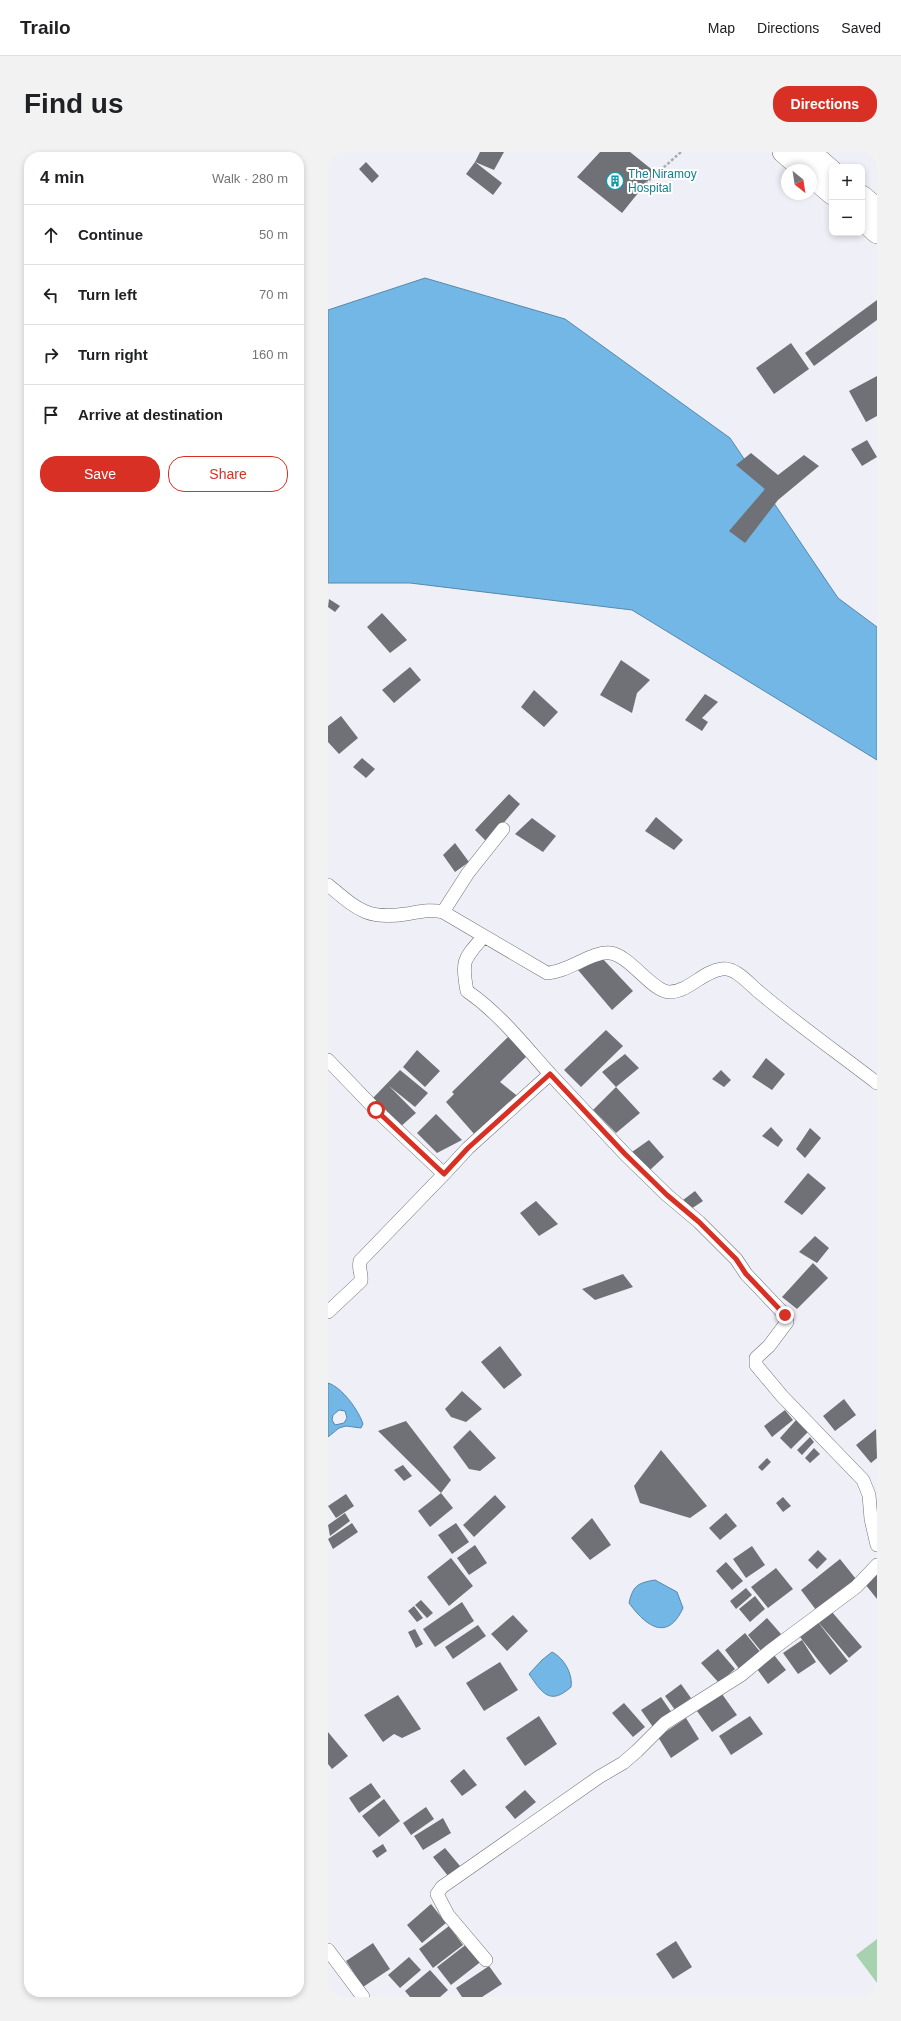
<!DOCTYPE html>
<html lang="en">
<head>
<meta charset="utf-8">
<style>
	:root { --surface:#fff; --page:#f2f2f2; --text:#202124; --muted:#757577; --line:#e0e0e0; --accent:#d93025 }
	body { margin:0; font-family:Helvetica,sans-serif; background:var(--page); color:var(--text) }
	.controls { position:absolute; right:12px; top:12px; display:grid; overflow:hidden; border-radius:8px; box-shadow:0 2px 6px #0003 }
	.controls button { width:36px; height:36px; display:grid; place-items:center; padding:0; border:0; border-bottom:1px solid var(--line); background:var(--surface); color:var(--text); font:20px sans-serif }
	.compass { position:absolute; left:453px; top:12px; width:36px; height:36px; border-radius:50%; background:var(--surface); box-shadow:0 2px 6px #0003; rotate:150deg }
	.stop { position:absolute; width:12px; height:12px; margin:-9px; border:3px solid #d93025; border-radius:50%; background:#fff }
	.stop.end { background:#d93025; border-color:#fff; box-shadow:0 1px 4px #0008 }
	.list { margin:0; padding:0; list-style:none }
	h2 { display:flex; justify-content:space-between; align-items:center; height:52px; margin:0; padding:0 16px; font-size:17px }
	h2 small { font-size:13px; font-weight:400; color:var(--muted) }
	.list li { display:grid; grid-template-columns:26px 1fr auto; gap:12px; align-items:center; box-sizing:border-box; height:60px; padding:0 16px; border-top:1px solid var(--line) }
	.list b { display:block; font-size:15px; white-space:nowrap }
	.list em { font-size:13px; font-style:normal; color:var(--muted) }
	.actions { display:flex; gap:8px; padding:12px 16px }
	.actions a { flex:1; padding:9px 0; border:1px solid var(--accent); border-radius:16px; text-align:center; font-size:14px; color:var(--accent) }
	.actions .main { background:var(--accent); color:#fff }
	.icon { flex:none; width:22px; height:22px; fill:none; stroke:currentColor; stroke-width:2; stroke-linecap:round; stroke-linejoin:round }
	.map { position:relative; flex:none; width:549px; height:1845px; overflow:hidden; border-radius:16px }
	header { display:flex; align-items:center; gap:24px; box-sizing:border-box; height:56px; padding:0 20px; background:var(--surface); border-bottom:1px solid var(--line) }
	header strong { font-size:19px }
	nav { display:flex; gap:22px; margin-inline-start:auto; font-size:14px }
	.intro { display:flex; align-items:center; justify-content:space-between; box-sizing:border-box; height:96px; padding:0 24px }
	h1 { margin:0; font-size:28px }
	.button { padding:10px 18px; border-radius:16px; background:var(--accent); color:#fff; font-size:14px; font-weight:700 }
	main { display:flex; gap:24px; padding:0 24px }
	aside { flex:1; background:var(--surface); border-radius:16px; box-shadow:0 2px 6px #0003 }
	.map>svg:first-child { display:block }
	.green { fill:#a6d2af }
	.water { fill:#72b7e6; stroke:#5788a9; fill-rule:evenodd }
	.building { fill:#707177 }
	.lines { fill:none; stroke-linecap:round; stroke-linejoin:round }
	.minor-casing { stroke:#6e6f75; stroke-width:14 }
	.trunk-casing { stroke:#6e6f75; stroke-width:22 }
	.path { stroke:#aaabb0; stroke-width:2.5; stroke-dasharray:3 2; stroke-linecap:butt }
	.minor { stroke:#fff; stroke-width:13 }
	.trunk { stroke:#fff; stroke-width:21 }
	.route { stroke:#d93025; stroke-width:5 }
	.labels { text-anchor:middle; stroke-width:4; stroke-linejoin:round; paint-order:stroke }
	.culture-label { font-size:12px; fill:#0d838f; stroke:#fff; text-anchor:start }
</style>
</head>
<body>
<header>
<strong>Trailo</strong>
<nav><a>Map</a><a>Directions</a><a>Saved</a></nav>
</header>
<div class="intro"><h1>Find us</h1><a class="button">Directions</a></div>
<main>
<aside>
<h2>4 min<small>Walk · 280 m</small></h2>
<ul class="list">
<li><svg class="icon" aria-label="ahead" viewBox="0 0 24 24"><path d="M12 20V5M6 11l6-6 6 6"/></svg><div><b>Continue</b></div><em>50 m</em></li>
<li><svg class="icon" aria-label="left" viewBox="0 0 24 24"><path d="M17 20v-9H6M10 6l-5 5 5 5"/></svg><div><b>Turn left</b></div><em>70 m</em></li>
<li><svg class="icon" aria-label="right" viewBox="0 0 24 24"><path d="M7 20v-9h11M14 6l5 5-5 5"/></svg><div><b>Turn right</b></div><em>160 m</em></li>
<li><svg class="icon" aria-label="arrive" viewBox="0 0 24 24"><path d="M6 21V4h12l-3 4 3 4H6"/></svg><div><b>Arrive at destination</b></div></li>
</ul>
<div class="actions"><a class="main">Save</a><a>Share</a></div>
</aside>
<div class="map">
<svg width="549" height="1845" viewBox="0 0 549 1845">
	<rect width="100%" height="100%" fill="#eff0f7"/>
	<path class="green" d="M549 1787V1831L528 1803Z"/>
	<path class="water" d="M97 126 237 167 402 286 510 446 549 475V608L304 458 82 431H0V158Z
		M0 1231C14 1235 31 1259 35 1272L33 1276 18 1274 11 1276 0 1285ZM11 1258 17 1259 19 1266 16 1271 7 1273 4 1268 5 1263Z
		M327 1428 349 1440 355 1456C339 1491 317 1473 301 1451 305 1434 309 1431 327 1428Z
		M224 1500C236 1506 245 1522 243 1535 222 1554 214 1541 201 1522L214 1508Z"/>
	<path class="building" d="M152 0H176L166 18 147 10Z
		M272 0H302L327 20 294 61 249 25Z
		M38 10 51 24 44 31 31 17Z
		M147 10 174 31 165 43 138 22Z
		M549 148V168L486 214 477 201Z
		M463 191 481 217 446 242 428 216Z
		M549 224V264L538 270 521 239Z
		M539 288 549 305 534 314 523 297Z
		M423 301 450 323 476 303 491 314 450 348 417 391 401 379 437 337 408 313Z
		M1 447 12 454 7 460 0 455Z
		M54 461 79 488 62 501 39 475Z
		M293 508 322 528 309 541 304 561 272 543Z
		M82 515 93 528 66 551 54 538Z
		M206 538 230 560 216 575 193 555Z
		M377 542 390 550 374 566 380 570 374 579 357 568Z
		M13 564 30 586 11 602 0 590V574Z
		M34 606 47 617 38 626 25 615Z
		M181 642 192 652 159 690 147 678Z
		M328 665 355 688 346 698 317 679Z
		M204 666 228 684 215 700 187 682Z
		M127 691 141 710 127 720 115 703Z
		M274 806 305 839 284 858 250 818Z
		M278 878 295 894 253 935 236 918Z
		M180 885 199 904 172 930 192 946 147 983 118 950 126 942 124 940Z
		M89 898 112 919 97 935 75 915Z
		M297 902 311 916 288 935 274 920Z
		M438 906 457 922 444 938 424 925Z
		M72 918 100 941 87 955 61 934 88 961 72 975 44 947Z
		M393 918 403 928 396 935 384 927Z
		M288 935 312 961 288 981 265 958Z
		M108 962 134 988 109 1001 89 981Z
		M443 975 455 988 450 995 434 984Z
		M482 976 493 986 477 1006 468 997Z
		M321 988 336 1005 322 1018 304 1000Z
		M480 1021 498 1036 474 1063 456 1050Z
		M367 1039 375 1049 363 1057 355 1048Z
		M208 1049 230 1072 211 1084 192 1061Z
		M487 1084 501 1096 489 1111 471 1100Z
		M485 1111 500 1126 469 1157 454 1145Z
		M295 1122 305 1135 267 1148 254 1137Z
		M172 1194 194 1223 176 1237 153 1210Z
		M134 1239 154 1257 138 1270 123 1265 117 1257Z
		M516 1247 528 1263 507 1279 495 1264Z
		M457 1258 465 1268 444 1285 436 1274Z
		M468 1268 480 1280 463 1297 452 1286Z
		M78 1269 123 1328 113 1341 50 1279Z
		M548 1277 549 1306 543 1311 528 1293Z
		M142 1278 168 1306 152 1319 141 1317 125 1295Z
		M482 1285 486 1290 474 1303 469 1298Z
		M486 1296 492 1302 482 1311 477 1306Z
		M333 1298 379 1354 362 1366 312 1351 306 1334Z
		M439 1306 443 1310 434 1319 430 1315Z
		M75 1313 84 1324 76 1329 66 1318Z
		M113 1341 125 1356 102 1375 90 1359Z
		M18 1342 26 1354 8 1366 0 1354Z
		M167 1343 178 1355 146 1385 135 1373Z
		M455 1345 463 1354 455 1360 448 1351Z
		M17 1361 22 1369 2 1384 0 1373Z
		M398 1361 409 1374 392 1388 381 1376Z
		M264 1366 283 1393 262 1408 243 1386Z
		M24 1371 30 1380 5 1397 0 1387Z
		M128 1371 141 1390 124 1402 110 1383Z
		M147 1393 159 1411 141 1423 129 1406Z
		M424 1394 437 1413 418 1426 405 1407Z
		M490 1398 499 1407 489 1417 480 1408Z
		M123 1406 145 1434 121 1454 99 1425Z
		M512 1407 528 1427 488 1458 473 1438Z
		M398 1410 415 1429 404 1438 388 1419Z
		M448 1416 465 1437 440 1456 423 1435Z
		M549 1422V1447L537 1432Z
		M418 1436 424 1443 408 1457 402 1449Z
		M427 1444 437 1457 422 1470 411 1457Z
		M93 1448 105 1461 99 1466 87 1453Z
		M134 1450 146 1469 107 1495 95 1477Z
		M86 1454 95 1466 89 1470 80 1459Z
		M504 1460 534 1495 521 1506 491 1471Z
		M185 1463 200 1479 179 1499 163 1482Z
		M439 1466 453 1482 433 1499 420 1483Z
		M490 1470 520 1509 502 1523 472 1485Z
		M150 1473 158 1484 125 1507 117 1495Z
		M87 1477 95 1492 88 1496 80 1480Z
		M417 1481 433 1501 412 1518 397 1498Z
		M474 1488 488 1510 470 1522 455 1501Z
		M390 1497 407 1517 391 1531 373 1511Z
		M446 1503 458 1518 440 1532 429 1517Z
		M172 1510 190 1538 156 1559 138 1531Z
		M353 1532 363 1546 347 1558 337 1544Z
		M394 1542 409 1563 384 1580 369 1559Z
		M70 1543 93 1577 74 1586 66 1582 55 1590 36 1563Z
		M333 1545 344 1561 325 1575 313 1558Z
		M296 1551 317 1575 305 1585 284 1561Z
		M211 1564 229 1592 197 1614 178 1586Z
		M422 1564 435 1582 403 1603 391 1584Z
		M358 1566 371 1587 343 1606 330 1585Z
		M0 1580 20 1604 4 1617 0 1612Z
		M136 1617 149 1633 134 1644 122 1629Z
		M43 1631 53 1645 31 1661 21 1646Z
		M197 1638 208 1650 187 1667 177 1655Z
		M56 1647 72 1669 51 1685 34 1664Z
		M98 1655 106 1667 83 1683 75 1671Z
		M115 1666 123 1681 95 1698 86 1684Z
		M55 1692 59 1699 49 1706 44 1699Z
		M117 1696 132 1714 120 1724 105 1705Z
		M103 1752 118 1771 94 1791 79 1773Z
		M121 1774 135 1793 105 1816 91 1797Z
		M348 1789 364 1815 345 1827 328 1802Z
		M45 1791 62 1817 35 1835 18 1809Z
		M140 1791 155 1808 123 1833 109 1815Z
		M81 1805 93 1818 72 1836 60 1823Z
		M161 1814 174 1832 154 1845H134L128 1836Z
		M102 1818 120 1838 112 1845H82L77 1839Z"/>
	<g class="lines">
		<defs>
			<path id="minor" d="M0 733C29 757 39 768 78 762 91 760 102 757 115 760L219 821C240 820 264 799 282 801 302 803 325 841 342 840 362 839 375 819 394 817 408 815 422 833 431 840 469 872 510 901 549 931
				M115 760 140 721 175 677
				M156 784C136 807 133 808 139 839 172 862 196 893 222 922
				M0 908 48 958 116 1022 140 996 222 922 297 1002 339 1043 371 1070 408 1107 418 1122 457 1163 459 1170 441 1194 428 1206V1213L454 1244 535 1328 541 1343 543 1367 549 1393
				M0 1160 33 1129C34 1121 30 1117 32 1109L116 1022
				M0 1798 35 1845
				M158 1808 120 1763 109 1742 114 1735 271 1625 295 1611 309 1599 337 1571 413 1523 442 1499 528 1435 549 1413"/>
			<path id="trunk" d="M455 0 476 18
				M482 0 504 19
				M483 24 504 42
				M534 44 549 57
				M534 67 549 81"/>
		</defs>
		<use href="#minor" class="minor-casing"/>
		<use href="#trunk" class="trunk-casing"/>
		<path class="path" d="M317 32 353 0"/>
		<use href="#minor" class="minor"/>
		<use href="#trunk" class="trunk"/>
	</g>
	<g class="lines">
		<path class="route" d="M48 958 116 1022 140 996 222 922 297 1002 339 1043 371 1070 408 1107 418 1122 457 1163"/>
	</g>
	<defs>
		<symbol id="building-ring" viewBox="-11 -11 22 22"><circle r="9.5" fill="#fff" stroke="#0f9aa8" stroke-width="1.5"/><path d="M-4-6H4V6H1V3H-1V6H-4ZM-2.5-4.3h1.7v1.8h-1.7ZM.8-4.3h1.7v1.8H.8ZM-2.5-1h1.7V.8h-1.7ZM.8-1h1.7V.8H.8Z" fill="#0f9aa8"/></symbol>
	</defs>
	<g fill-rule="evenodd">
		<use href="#building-ring" x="277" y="19" width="20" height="20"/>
	</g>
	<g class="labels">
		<g class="culture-label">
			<text x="300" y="26">The Niramoy<tspan x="300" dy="14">Hospital</tspan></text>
		</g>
	</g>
</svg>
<div class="controls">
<button>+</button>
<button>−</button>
</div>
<svg class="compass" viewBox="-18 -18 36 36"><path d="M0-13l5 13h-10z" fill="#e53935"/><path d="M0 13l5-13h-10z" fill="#757577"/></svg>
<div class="stop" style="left:48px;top:958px"></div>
<div class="stop end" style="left:457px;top:1163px"></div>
</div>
</main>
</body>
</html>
